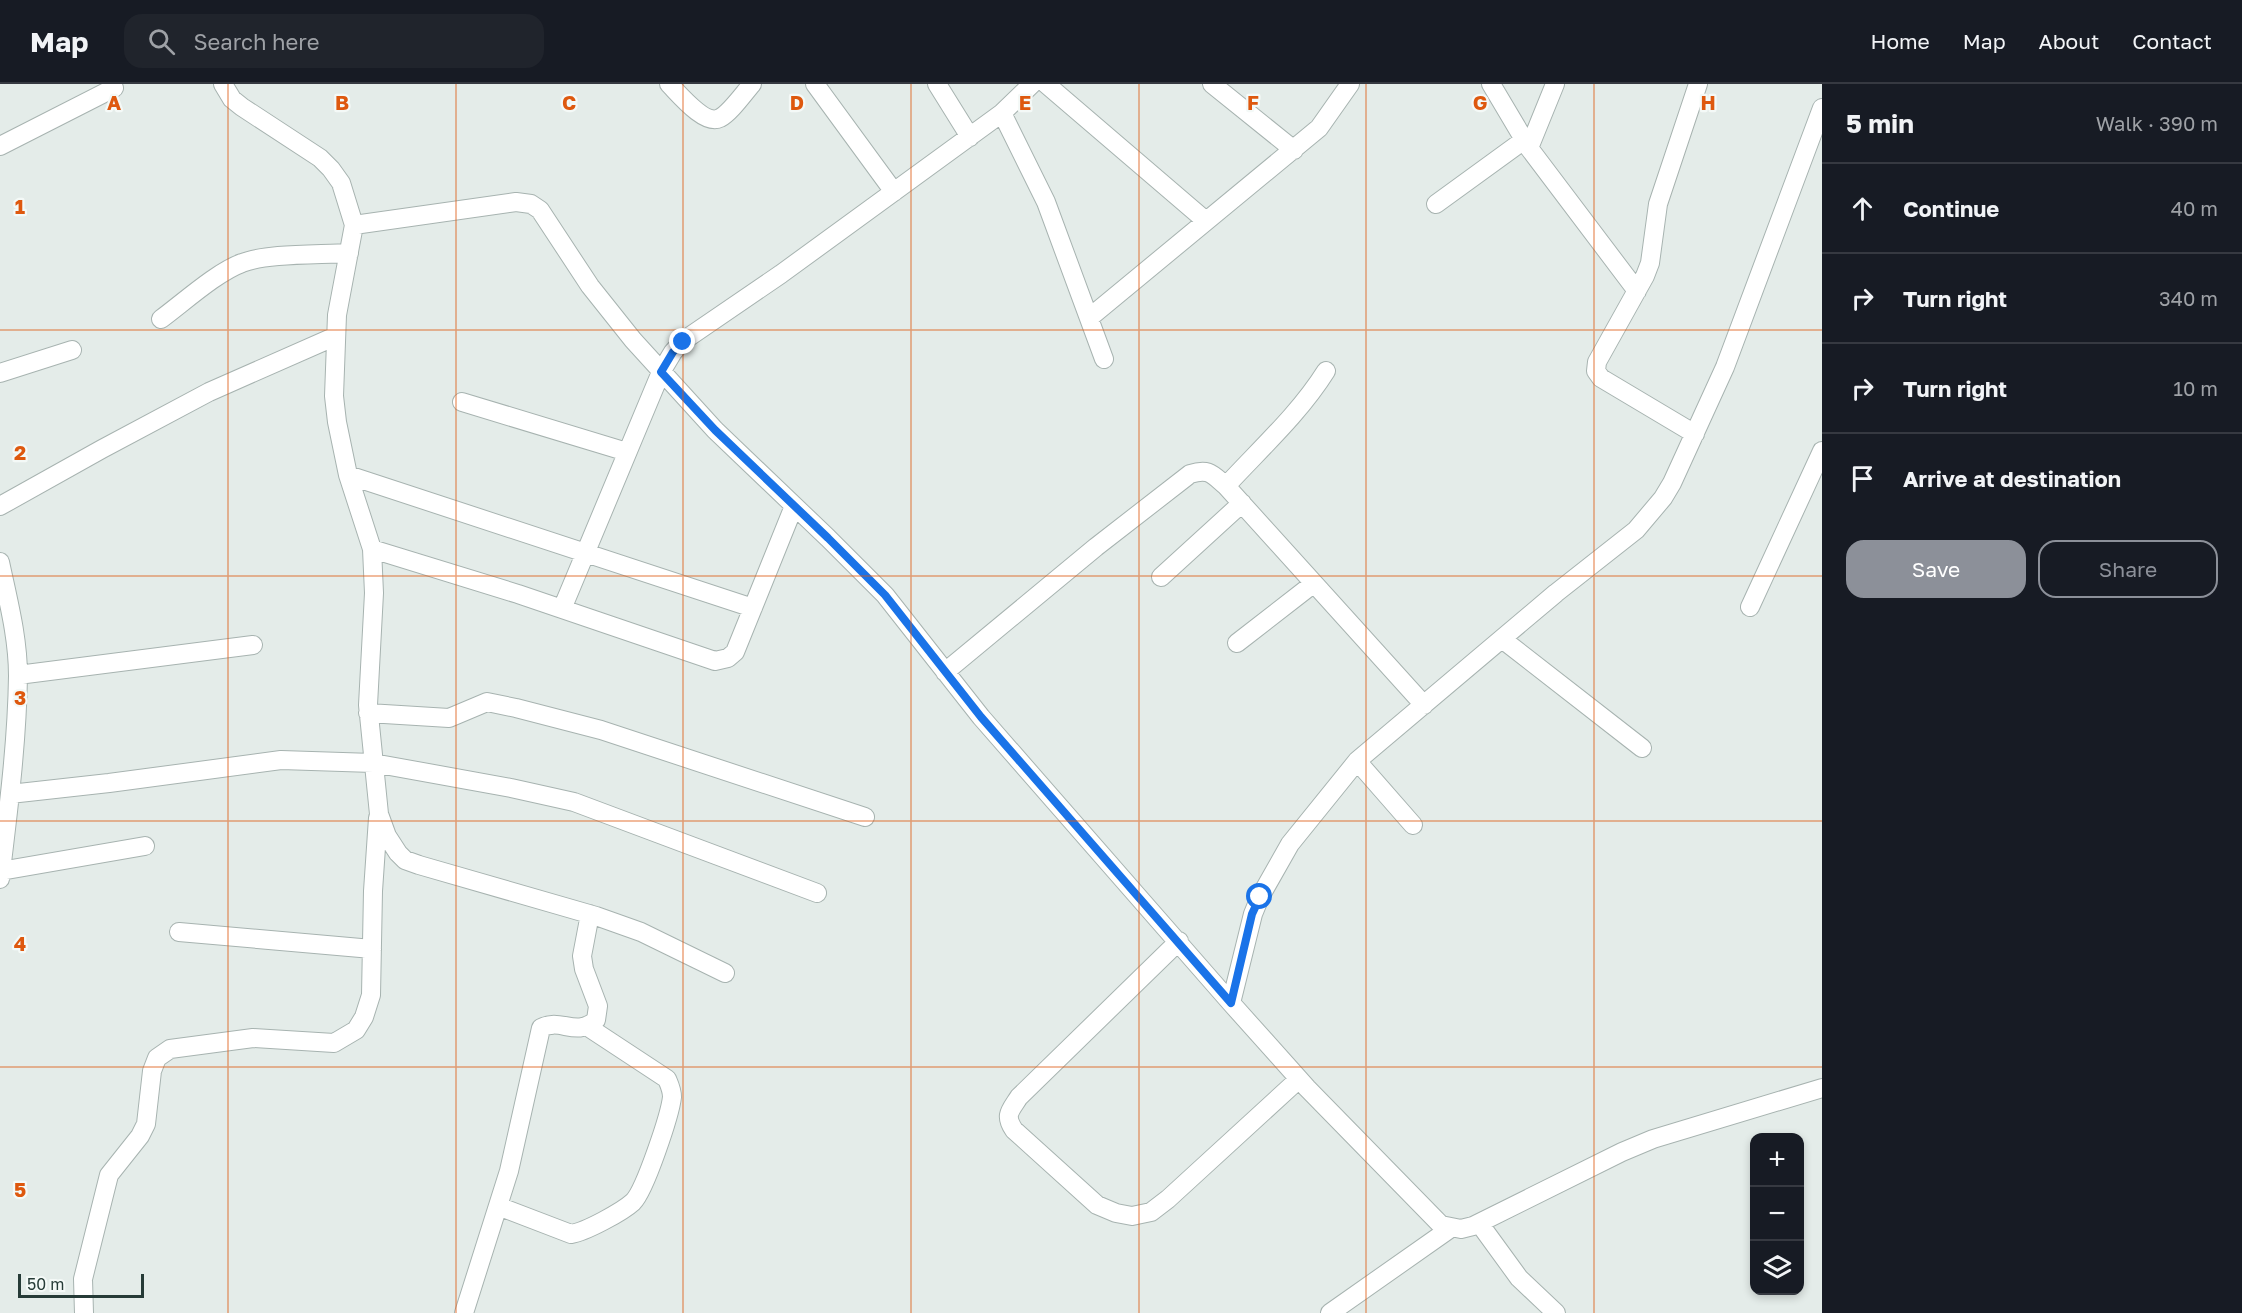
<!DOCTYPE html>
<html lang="en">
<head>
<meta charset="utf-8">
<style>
	:root { --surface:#171b24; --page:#20242c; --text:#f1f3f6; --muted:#9ea1a6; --line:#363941; --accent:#8c9099 }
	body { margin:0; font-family:"Golos Text",sans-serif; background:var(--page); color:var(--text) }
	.controls { position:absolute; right:18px; bottom:18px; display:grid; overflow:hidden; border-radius:12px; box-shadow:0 3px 9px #0003 }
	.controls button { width:54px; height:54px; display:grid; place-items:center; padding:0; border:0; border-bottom:2px solid var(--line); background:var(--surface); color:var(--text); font:30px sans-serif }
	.scale { position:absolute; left:18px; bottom:15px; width:126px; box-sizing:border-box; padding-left:6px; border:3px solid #263b37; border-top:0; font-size:16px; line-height:21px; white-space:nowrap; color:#263b37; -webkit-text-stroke:4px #f4f9f7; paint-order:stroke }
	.stop { position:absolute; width:18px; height:18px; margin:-14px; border:4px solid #1a73e8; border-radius:50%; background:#fff }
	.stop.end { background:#1a73e8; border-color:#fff; box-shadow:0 2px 6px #0008 }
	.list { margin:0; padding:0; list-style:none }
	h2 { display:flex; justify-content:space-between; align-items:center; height:78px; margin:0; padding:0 24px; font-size:26px }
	h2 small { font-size:20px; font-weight:400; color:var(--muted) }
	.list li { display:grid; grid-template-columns:39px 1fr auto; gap:18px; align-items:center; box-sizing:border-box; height:90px; padding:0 24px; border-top:2px solid var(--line) }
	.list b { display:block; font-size:22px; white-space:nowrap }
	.list em { font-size:20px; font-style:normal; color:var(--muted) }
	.actions { display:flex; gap:12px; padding:18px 24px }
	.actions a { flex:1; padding:14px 0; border:2px solid var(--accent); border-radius:18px; text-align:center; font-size:21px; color:var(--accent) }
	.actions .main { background:var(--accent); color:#fff }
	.icon { flex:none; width:33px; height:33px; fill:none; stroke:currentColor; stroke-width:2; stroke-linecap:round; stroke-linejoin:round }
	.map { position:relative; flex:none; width:1822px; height:1229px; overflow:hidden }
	header { display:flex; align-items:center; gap:36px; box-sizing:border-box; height:84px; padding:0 30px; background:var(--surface); border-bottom:2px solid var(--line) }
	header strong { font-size:28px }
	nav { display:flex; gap:33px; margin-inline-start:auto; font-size:21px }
	.search { width:420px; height:54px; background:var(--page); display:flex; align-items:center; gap:15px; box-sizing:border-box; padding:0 21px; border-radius:18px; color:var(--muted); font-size:22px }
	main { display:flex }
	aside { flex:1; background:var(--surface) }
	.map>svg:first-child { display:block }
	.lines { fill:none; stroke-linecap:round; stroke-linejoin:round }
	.minor-casing { stroke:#a7b3b0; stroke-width:20 }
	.minor { stroke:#fff; stroke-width:18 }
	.route { stroke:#1a73e8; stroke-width:8 }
	.grid { fill:none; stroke:#de580e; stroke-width:1.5; stroke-opacity:0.55 }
	.grid-label { font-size:20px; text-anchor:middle; font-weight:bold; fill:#de580e; stroke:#f4f9f7; stroke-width:4.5; stroke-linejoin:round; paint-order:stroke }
</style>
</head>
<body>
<header>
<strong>Map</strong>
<div class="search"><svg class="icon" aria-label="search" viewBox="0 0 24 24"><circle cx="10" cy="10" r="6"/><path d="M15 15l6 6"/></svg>Search here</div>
<nav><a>Home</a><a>Map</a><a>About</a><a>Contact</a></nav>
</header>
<main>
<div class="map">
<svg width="1822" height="1229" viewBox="0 0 1822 1229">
	<rect width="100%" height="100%" fill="#e4ece9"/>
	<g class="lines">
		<defs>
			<path id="minor" d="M223 0 232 15 242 23 320 74 331 85 341 99 354 141 337 231 334 312 337 338 348 391 372 465 374 509 368 621 379 730 387 752 398 769 405 776 419 781 596 832 641 848 725 889
				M669 0C679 10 705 42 720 34 730 29 744 9 752 0
				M815 0 894 108
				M937 0 970 53
				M1046 0 1206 137
				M1212 0 1294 66
				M1491 0 1529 64 1637 207
				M1002 29 1046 118 1104 275
				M0 62 114 4
				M1529 64 1555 0
				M1436 120 1524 56
				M354 141 516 118 531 120 540 126 590 202 633 256 715 346 828 454 885 511 981 633 1231 919 1307 1004 1441 1141 1461 1145 1473 1142 1622 1068 1653 1055 1822 1004
				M1089 234 1319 44 1350 0
				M161 235C184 218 217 188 242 179 267 169 320 171 349 169
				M0 289 72 266
				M462 318 627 368
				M1695 350 1601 294 1596 287 1597 278 1645 192 1650 179 1658 120 1698 0
				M348 391 753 524
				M1226 402C1260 365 1299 330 1326 287
				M0 422 102 365 209 308 336 252
				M372 465 518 510 715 577 728 574 735 568 794 422
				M0 478C8 516 18 553 18 592 17 660 8 728 0 795
				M1161 493 1242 419
				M1750 523 1822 367
				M562 525 661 288 673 268 683 257 781 190 1002 29 1032 0
				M1502 555 1642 664
				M1237 559 1313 500
				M945 588 1096 463 1190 390C1209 384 1212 390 1226 402L1424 621
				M18 591 253 561
				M368 629 449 634 487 618 516 624 601 646 865 733
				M1357 677 1413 741
				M10 710 109 699 281 676 373 679 511 704 574 718 817 809
				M1 787 145 762
				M179 848 372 865
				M1179 857 1019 1013C1010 1027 1004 1031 1014 1046L1097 1121 1116 1129 1132 1132 1151 1128 1168 1115 1299 995
				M1231 919 1253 830 1260 813 1290 760 1357 677 1556 509 1636 446 1663 414 1672 399 1725 283 1822 24
				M498 1122 571 1150C585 1148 622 1128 633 1118 645 1106 670 1031 672 1013 672 1006 670 1002 667 995L588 943
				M1479 1139 1519 1194 1556 1229
				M84 1229 83 1195 109 1091 140 1052 146 1040 152 987 157 974 170 965 253 954 334 959 356 946 364 933 371 911 373 807 378 734
				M464 1229 509 1087 541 944C561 933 575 954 596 936L598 922 584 885 582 872 590 830
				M1330 1229 1451 1144"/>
		</defs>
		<use href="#minor" class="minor-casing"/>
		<use href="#minor" class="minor"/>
	</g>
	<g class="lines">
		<path class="route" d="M683 258 673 268 661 288 715 346 828 454 885 511 981 633 1231 919 1252 830 1260 813"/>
	</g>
	<path class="grid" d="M228 0V1229M456 0V1229M683 0V1229M911 0V1229M1139 0V1229M1366 0V1229M1594 0V1229M0 246H1822M0 492H1822M0 737H1822M0 983H1822"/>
	<g class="grid-label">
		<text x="114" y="26">A</text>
		<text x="342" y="26">B</text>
		<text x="569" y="26">C</text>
		<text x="797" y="26">D</text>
		<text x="1025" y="26">E</text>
		<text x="1253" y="26">F</text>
		<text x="1480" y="26">G</text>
		<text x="1708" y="26">H</text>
		<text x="20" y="130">1</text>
		<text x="20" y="376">2</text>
		<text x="20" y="621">3</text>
		<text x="20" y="867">4</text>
		<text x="20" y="1113">5</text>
	</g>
</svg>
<div class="controls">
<button>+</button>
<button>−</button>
<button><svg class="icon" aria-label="layers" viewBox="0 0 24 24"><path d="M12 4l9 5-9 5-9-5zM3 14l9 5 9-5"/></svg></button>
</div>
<div class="scale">50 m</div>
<div class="stop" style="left:1260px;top:813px"></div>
<div class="stop end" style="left:683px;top:258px"></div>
</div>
<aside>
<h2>5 min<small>Walk · 390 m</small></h2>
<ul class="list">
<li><svg class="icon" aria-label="ahead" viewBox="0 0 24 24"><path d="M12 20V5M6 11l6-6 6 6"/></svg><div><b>Continue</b></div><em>40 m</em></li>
<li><svg class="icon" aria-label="right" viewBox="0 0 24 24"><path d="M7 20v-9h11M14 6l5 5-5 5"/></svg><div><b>Turn right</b></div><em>340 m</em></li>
<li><svg class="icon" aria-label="right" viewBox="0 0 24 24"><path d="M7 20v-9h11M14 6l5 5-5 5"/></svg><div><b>Turn right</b></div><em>10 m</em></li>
<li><svg class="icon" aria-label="arrive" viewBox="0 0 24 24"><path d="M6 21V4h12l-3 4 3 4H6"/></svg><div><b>Arrive at destination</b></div></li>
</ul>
<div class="actions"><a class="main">Save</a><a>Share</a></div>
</aside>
</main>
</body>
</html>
